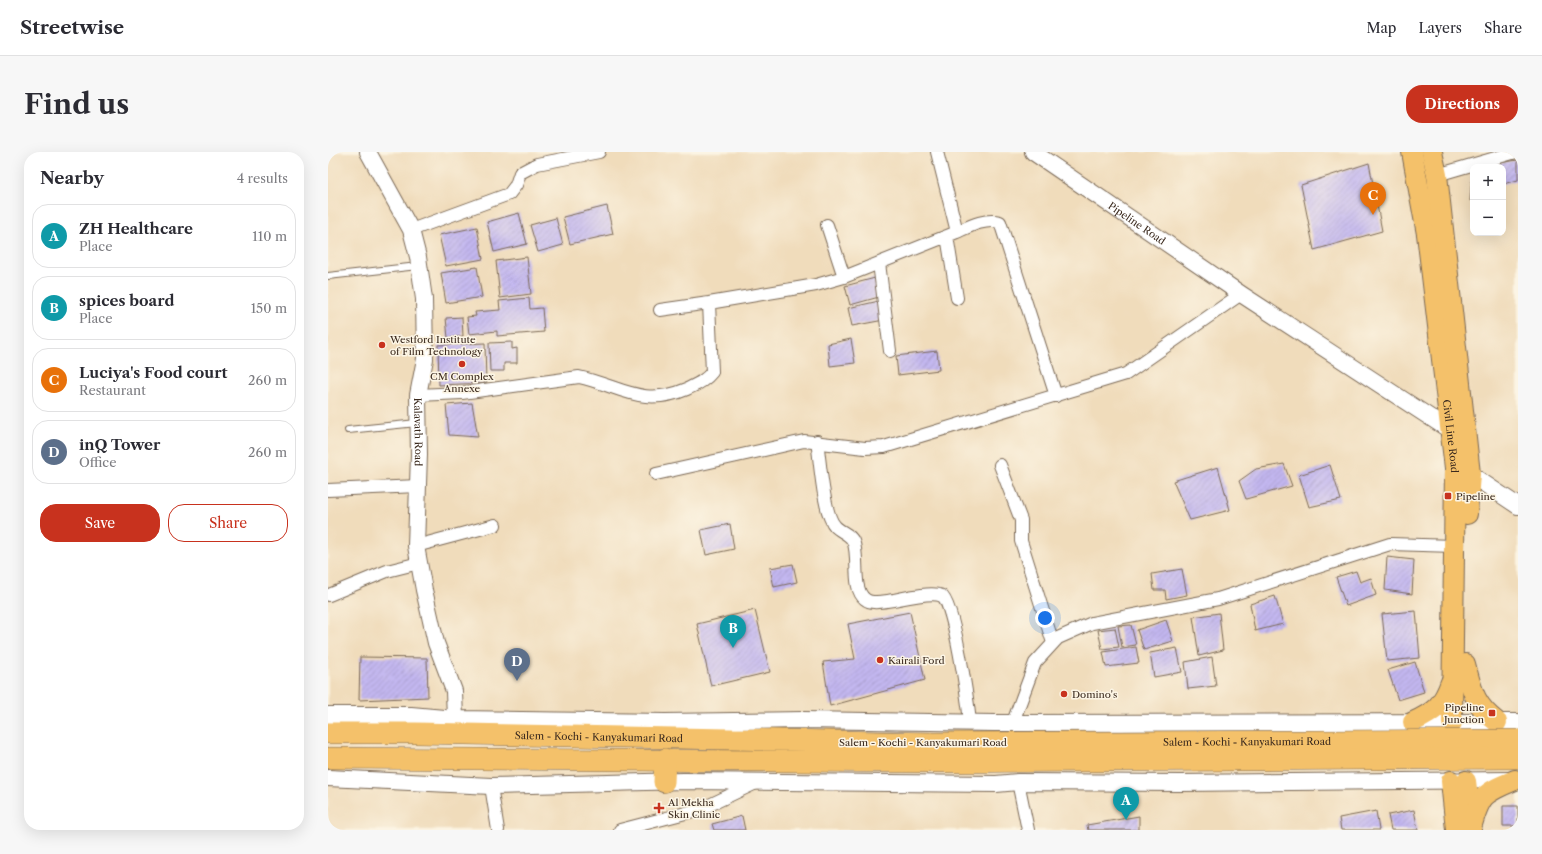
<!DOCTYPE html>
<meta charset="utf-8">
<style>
:root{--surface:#fff;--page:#f7f7f7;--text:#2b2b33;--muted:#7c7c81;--line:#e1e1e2;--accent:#c8321e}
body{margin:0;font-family:"Libre Caslon Text",serif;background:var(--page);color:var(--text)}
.controls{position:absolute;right:12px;top:12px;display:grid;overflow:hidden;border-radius:8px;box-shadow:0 4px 16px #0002}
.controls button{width:36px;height:36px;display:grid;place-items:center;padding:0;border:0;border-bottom:1px solid var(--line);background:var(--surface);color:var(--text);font:20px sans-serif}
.you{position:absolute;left:717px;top:466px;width:14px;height:14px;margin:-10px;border:3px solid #fff;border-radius:50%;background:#1a73e8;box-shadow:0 0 0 6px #1a73e833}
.badge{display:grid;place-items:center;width:26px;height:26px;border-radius:50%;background:var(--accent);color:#fff;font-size:13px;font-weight:700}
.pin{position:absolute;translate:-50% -33px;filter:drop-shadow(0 1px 2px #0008)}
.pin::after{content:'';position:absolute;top:21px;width:14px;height:12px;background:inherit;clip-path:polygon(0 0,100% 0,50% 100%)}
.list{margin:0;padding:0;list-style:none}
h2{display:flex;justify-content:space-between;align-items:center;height:52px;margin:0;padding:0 16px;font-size:17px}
h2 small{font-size:13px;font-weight:400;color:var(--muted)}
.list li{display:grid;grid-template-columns:26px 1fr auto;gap:12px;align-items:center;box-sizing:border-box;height:64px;margin:0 8px 8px;padding:0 8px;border:1px solid var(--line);border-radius:16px}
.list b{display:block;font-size:15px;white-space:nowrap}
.list p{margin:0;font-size:13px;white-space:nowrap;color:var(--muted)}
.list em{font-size:13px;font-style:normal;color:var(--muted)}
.actions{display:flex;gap:8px;padding:12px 16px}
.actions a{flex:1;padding:9px 0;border:1px solid var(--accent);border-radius:16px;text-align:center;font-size:14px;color:var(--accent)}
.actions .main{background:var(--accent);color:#fff}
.map{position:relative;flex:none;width:1190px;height:678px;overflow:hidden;border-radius:16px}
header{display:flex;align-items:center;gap:24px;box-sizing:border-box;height:56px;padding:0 20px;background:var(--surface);border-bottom:1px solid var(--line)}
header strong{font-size:19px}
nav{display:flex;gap:22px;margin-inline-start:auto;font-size:14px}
.intro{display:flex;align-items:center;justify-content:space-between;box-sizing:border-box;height:96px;padding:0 24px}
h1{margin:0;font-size:28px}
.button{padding:10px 18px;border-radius:16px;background:var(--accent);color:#fff;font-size:14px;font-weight:700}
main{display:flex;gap:24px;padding:0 24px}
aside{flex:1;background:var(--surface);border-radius:16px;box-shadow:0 4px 16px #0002}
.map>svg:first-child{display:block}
.building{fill:url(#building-hatch)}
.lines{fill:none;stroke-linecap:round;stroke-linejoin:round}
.service-casing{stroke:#7a6855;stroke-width:8}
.minor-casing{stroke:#7a6855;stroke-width:14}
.tertiary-casing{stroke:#7a6855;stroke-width:18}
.primary-casing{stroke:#7a6855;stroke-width:22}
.trunk-casing{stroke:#7a6855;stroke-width:22}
.service{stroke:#fff;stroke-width:6}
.minor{stroke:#fff;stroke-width:12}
.tertiary{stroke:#fff;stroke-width:16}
.primary{stroke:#f4c16a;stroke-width:20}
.trunk{stroke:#f4c16a;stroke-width:21}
.trunk-bridge-casing{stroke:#7a6855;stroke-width:22;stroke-linecap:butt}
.trunk-bridge{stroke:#f4c16a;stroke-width:21}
.poi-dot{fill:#c8321e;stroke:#fcf5e5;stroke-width:1.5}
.labels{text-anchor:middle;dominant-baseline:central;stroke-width:3;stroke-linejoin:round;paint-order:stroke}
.street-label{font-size:10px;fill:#3b2a1e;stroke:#fcf5e5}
.poi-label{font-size:10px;fill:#3b2a1e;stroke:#fcf5e5;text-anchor:start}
</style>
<header>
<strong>Streetwise</strong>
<nav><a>Map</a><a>Layers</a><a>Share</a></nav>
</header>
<div class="intro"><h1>Find us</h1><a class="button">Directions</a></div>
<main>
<aside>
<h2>Nearby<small>4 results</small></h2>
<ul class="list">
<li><span class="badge" style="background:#0f9aa8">A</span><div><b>ZH Healthcare</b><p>Place</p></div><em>110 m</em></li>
<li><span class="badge" style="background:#0f9aa8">B</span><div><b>spices board</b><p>Place</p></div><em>150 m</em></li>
<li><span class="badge" style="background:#e8710a">C</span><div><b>Luciya's Food court</b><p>Restaurant</p></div><em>260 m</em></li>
<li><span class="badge" style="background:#5c6f8a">D</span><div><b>inQ Tower</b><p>Office</p></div><em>260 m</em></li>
</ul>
<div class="actions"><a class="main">Save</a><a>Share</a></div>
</aside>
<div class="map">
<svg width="1190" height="678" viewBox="0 0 1190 678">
<defs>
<pattern id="building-hatch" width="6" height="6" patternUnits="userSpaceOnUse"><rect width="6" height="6" fill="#c3b7f0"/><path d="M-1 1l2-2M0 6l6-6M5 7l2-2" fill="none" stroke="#a095c2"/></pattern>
</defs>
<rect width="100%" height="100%" fill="#fcf5e5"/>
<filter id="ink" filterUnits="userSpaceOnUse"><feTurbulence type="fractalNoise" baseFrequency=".025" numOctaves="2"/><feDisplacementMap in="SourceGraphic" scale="8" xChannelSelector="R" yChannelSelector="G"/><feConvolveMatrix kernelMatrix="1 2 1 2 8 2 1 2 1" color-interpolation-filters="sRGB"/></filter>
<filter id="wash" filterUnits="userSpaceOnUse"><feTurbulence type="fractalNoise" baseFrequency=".012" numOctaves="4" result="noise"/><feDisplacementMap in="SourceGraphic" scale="16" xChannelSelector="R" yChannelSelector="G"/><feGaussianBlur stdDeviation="0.9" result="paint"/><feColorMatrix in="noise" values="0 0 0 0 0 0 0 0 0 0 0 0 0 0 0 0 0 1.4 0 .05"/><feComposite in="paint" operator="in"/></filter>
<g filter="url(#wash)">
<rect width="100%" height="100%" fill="#f0dcbb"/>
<g id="blocks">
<!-- building -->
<path class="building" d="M 1190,8 L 1190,28 L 1175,32 L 1175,15 L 1156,15 L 1170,11 Z
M 1041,11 L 1054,79 L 986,98 L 973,33 Z
M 1144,20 L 1145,47 L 1142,49 Z
M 279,54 L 285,82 L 242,92 L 235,65 Z
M 191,61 L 199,92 L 166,100 L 159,70 Z
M 228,66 L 235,93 L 210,100 L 202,73 Z
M 149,75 L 155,107 L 118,114 L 111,83 Z
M 199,105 L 203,142 L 172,146 L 168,109 Z
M 149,115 L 154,145 L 118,151 L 113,121 Z
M 547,126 L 551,145 L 522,153 L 517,134 Z
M 201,146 L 202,157 L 214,156 L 216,180 L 169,184 L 169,179 L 141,182 L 139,165 L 148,164 L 147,160 L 172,158 L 171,149 Z
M 551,149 L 556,168 L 524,174 L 520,156 Z
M 134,165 L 135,184 L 120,186 L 118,166 Z
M 523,187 L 527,211 L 502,214 L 500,192 Z
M 184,190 L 184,197 L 189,196 L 189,211 L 176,211 L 176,219 L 162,219 L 161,191 Z
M 157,191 L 158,231 L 111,233 L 110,193 Z
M 609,199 L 611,218 L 570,223 L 568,204 Z
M 144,251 L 150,285 L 121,283 L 118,253 Z
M 956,312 L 964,334 L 918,347 L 911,329 L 928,317 Z
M 1002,313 L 1013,348 L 981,355 L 971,323 Z
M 890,315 L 902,358 L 862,368 L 845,329 Z
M 402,372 L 406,397 L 378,403 L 373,378 Z
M 1059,405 L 1086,408 L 1084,442 L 1057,438 Z
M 465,412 L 469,430 L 446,435 L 442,416 Z
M 854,417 L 859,443 L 838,447 L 837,438 L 826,438 L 824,422 Z
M 1028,419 L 1032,430 L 1043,426 L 1048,443 L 1018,454 L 1008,425 Z
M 947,444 L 955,472 L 927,479 L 922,452 Z
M 427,458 L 442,520 L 383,534 L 369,472 Z
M 1088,459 L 1092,506 L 1059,509 L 1054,462 Z
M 582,460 L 597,528 L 502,554 L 495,510 L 527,507 L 520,472 Z
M 891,461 L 895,498 L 871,504 L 865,465 Z
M 838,468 L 845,489 L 816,498 L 809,478 Z
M 803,473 L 808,493 L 794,495 L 790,474 Z
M 787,476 L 791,495 L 774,497 L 770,478 Z
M 808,495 L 811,511 L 778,515 L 775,500 Z
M 849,496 L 854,520 L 826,525 L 822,501 Z
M 32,505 L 99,506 L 100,545 L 31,548 Z
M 884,505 L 888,534 L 860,537 L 857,510 Z
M 1087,510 L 1096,540 L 1070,548 L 1060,518 Z
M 1175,654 L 1190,654 L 1190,674 L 1175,674 Z
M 1086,658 L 1090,678 L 1063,678 L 1060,663 Z
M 1048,659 L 1051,678 L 1013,678 L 1011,666 Z
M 414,664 L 417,678 L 386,678 L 384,672 Z
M 811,664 L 811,678 L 760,678 L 759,673 Z"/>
</g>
</g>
<g filter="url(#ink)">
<use href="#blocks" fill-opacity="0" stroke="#7a6855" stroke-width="1"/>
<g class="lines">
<!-- service casing -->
<g class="service-casing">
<path id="service" d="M 0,124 L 90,114
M 20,278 L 89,271"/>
</g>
<!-- minor casing -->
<g class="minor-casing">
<path id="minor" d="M 1109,23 L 1188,0
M 499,73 L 516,125
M 83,78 L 181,42 L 188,33 L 192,21 L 209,12 L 271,0
M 629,80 C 642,74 657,66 672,70 L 728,244
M 619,84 L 629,146
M 551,111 L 562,199
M 332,158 L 381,151
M 90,243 L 134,241 L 251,225 C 292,234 314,256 359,237 C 369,232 377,229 384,220 L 381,151 L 488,133 L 516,125 L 629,80 L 609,0
M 489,289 C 492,307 495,362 507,374 C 512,380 521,381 525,389 C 532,404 523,436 537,447 C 544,453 557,449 566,448 C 576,446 605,439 614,444 C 626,451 640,551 642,570
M 672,313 L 693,368 L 693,389 L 725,491
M 328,322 L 476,289 L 537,296 L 556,295 L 798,222 L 913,142
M 0,338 L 90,334
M 88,394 L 167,373
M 1,443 L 59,419 L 91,411
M 685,570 L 707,511 L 730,486 L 764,471 L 890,447 L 1062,392 L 1126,394
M 690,630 L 700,678
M 163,634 L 170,678
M 292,678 L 373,657 L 430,630"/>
</g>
<!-- tertiary casing -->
<g class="tertiary-casing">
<g id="tertiary">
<path id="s1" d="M 40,0 L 83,78 L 90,105 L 96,147 L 97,207 L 90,243 L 91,302 L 88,394 L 96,438 L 108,491 L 126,539 L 127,567"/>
<path id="s2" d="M 705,0 L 913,142 L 1123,279"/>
<path d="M 1142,322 L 1190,354"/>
<path d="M 0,563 L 83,563 L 127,567 L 337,570 L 475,568 L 666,571 L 1190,570"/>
<path d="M 0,626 L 163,634 L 356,629 L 668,632 L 690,630 L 852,631 L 1184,628"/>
</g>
</g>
<!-- primary casing -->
<g class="primary-casing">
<g id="primary">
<path id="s3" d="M 1084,0 L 1099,82 L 1127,316 L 1124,571"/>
<path d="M 1104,0 L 1109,23 L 1142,322 L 1139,362"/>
<path d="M 1137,512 C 1144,538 1146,553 1169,570"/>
<path d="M 1085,570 C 1107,560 1115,553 1123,530"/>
<path d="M 1123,629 L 1128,678"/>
<path d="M 1138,629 L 1143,671"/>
<path d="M 1143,676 C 1152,643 1155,641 1187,628"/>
</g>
</g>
<!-- trunk casing -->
<g class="trunk-casing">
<g id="trunk">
<path id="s4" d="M 0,581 L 88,581 L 604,591"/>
<path d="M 0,606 L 603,610"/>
<path d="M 336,630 L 337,607"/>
</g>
</g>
<!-- service -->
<use href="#service" class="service"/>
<!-- minor -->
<use href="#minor" class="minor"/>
<!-- tertiary -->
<use href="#tertiary" class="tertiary"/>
<!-- primary -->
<use href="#primary" class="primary"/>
<!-- trunk -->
<use href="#trunk" class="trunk"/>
<!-- trunk-bridge casing -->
<g class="trunk-bridge-casing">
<g id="trunk-bridge">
<path id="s5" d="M 604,591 L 1190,588"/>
<path d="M 603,610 L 1190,606"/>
</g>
</g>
<!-- trunk-bridge -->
<use href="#trunk-bridge" class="trunk-bridge"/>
</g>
</g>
<!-- markers -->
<g class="poi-dot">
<circle cx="54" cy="193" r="4"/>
<circle cx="134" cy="212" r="4"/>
<rect x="1116" y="340" width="8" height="8" rx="2"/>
<circle cx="552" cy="508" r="4"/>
<circle cx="736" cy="542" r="4"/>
<rect x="1160" y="557" width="8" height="8" rx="2"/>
<path d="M329 650h4v4h4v4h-4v4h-4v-4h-4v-4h4z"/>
</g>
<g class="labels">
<!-- street labels -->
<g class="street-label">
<text stroke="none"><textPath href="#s2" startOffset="126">Pipeline Road</textPath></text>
<text stroke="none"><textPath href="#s1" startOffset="293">Kalavath Road</textPath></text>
<text stroke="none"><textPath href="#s3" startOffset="287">Civil Line Road</textPath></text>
<text stroke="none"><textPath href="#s4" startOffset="271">Salem - Kochi - Kanyakumari Road</textPath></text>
<text stroke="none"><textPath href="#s5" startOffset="315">Salem - Kochi - Kanyakumari Road</textPath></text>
<text x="595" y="590">Salem - Kochi - Kanyakumari Road</text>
</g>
<!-- poi labels -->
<g class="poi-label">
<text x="62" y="187">Westford Institute<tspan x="62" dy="12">of Film Technology</tspan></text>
<text x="134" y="224" text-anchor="middle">CM Complex<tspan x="134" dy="12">Annexe</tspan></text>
<text x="1128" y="344">Pipeline</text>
<text x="560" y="508">Kairali Ford</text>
<text x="744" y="542">Domino's</text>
<text x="1156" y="555" text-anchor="end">Pipeline<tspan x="1156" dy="12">Junction</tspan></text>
<text x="340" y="650">Al Mekha<tspan x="340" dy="12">Skin Clinic</tspan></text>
</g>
</g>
</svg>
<div class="controls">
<button>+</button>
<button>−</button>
</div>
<div class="you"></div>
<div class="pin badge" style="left:798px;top:668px;background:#0f9aa8">A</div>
<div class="pin badge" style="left:405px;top:496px;background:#0f9aa8">B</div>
<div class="pin badge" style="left:1045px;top:63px;background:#e8710a">C</div>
<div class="pin badge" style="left:189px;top:529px;background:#5c6f8a">D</div>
</div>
</main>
